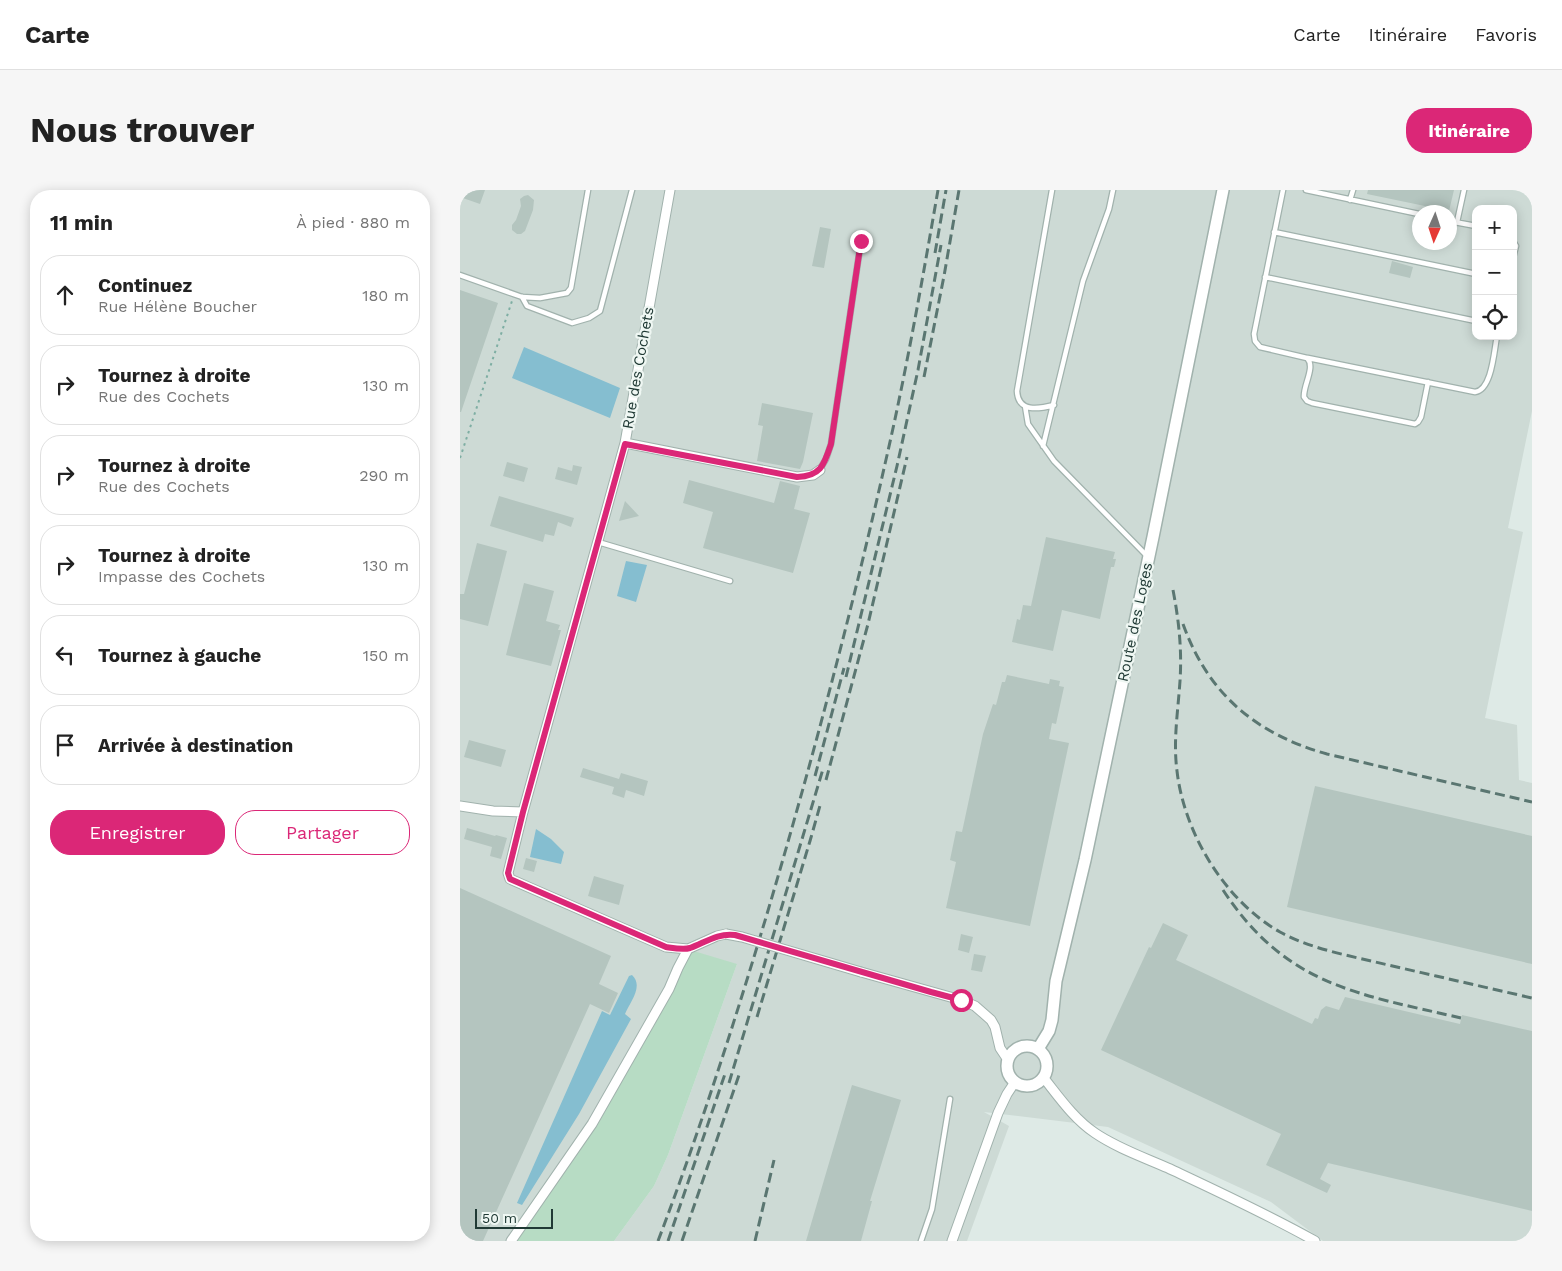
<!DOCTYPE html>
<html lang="fr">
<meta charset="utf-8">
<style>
:root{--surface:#fff;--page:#f6f6f6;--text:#222;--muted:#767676;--line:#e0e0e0;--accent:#db2777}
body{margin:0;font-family:"Work Sans",sans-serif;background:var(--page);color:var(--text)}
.controls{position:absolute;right:15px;top:15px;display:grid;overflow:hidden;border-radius:10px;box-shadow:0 2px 12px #0003}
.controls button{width:45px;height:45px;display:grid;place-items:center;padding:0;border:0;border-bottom:1px solid var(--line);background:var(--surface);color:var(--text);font:25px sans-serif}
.compass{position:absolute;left:952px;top:15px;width:45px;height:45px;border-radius:50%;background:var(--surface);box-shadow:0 2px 12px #0003;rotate:183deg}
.scale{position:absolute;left:15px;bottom:12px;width:78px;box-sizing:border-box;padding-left:5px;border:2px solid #203a35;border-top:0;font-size:14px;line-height:18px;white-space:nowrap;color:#203a35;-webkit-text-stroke:4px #eff7f3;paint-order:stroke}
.stop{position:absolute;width:15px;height:15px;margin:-11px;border:4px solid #db2777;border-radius:50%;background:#fff}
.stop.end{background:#db2777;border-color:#fff;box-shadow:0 1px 5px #0008}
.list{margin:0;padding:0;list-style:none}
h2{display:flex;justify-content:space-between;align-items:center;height:65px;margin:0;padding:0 20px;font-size:21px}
h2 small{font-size:16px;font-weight:400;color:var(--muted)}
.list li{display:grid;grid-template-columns:32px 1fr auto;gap:15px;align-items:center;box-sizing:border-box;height:80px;margin:0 10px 10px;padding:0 10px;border:1px solid var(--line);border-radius:20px}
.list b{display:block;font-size:19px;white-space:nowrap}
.list p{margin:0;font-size:16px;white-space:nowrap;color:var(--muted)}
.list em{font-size:16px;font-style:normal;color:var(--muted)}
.actions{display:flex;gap:10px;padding:15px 20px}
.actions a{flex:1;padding:11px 0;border:1px solid var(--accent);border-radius:20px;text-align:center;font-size:18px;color:var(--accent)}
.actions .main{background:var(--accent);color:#fff}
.icon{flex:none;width:28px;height:28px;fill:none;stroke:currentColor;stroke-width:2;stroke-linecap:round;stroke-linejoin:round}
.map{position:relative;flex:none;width:1072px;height:1051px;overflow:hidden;border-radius:20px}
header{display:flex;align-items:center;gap:30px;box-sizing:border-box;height:70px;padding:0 25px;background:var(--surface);border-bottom:1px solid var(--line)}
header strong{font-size:24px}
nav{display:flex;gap:28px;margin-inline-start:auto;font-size:18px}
.intro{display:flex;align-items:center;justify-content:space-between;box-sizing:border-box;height:120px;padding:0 30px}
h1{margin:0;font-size:35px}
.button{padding:12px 22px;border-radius:20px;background:var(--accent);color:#fff;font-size:18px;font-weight:700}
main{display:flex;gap:30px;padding:0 30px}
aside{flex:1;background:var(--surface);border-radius:20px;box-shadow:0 2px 12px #0003}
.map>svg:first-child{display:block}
.built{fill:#cddad5;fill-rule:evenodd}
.green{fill:#b7dcc4}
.water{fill:#85bed0}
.building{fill:#b4c5bf}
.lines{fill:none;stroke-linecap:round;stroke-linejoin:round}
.service-casing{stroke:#a1b2ad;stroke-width:7}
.minor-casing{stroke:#a1b2ad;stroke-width:11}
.tertiary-casing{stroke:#a1b2ad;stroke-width:14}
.path{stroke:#7eaea3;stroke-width:2;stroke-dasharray:2.5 4;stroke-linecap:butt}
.service{stroke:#fff;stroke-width:4.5}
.minor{stroke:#fff;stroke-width:9}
.tertiary{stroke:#fff;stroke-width:11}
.rail{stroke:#5a7671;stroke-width:3;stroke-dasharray:10 5;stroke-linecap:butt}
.minor-bridge-casing{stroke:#a1b2ad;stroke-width:11;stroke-linecap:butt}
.minor-bridge{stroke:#fff;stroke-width:9}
.route{stroke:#db2777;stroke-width:6}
.labels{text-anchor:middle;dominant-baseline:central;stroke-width:4.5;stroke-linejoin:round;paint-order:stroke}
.street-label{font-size:15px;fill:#203a35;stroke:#eff7f3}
</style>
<header>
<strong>Carte</strong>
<nav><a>Carte</a><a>Itinéraire</a><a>Favoris</a></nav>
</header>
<div class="intro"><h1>Nous trouver</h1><a class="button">Itinéraire</a></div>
<main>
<aside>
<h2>11 min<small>À pied · 880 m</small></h2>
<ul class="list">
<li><svg class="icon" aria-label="ahead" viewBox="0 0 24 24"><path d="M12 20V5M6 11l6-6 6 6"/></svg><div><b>Continuez</b><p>Rue Hélène Boucher</p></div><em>180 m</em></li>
<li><svg class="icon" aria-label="right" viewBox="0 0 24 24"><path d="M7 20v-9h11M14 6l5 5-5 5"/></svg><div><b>Tournez à droite</b><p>Rue des Cochets</p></div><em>130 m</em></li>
<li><svg class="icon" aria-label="right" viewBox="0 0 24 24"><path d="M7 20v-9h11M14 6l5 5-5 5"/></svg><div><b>Tournez à droite</b><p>Rue des Cochets</p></div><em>290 m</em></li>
<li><svg class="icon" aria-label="right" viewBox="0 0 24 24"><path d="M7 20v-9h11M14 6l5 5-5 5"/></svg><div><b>Tournez à droite</b><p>Impasse des Cochets</p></div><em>130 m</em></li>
<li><svg class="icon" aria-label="left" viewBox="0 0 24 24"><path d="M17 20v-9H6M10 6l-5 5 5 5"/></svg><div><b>Tournez à gauche</b></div><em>150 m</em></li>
<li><svg class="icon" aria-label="arrive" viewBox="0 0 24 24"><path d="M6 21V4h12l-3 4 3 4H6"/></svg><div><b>Arrivée à destination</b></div></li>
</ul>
<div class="actions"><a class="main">Enregistrer</a><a>Partager</a></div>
</aside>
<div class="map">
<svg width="1072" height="1051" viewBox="0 0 1072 1051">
<rect width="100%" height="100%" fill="#deeae6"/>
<!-- built -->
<path class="built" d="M 0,0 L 1072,0 L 1072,221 L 1048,338 L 1063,342 L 1025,528 L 1057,535 L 1059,590 L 1072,593 L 1072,1051 L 863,1051 L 811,1012 L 648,937 L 524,922 L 549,936 L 507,1051 L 154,1051 L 194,996 L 208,965 L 277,774 L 167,873 L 50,1051 L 0,1051 ZM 1016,19 L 1053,19 L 1053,146 L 1016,146 ZM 959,22 L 989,22 L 989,52 L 959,52 Z"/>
<!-- green -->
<path class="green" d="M 227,759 L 277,774 L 208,965 L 194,996 L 154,1051 L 50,1051 L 132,933 Z"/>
<!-- water -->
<path class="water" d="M 64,157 L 160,198 L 150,228 L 52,188 Z
M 166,371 L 187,375 L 176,412 L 157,406 Z
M 76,639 L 91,649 L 104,662 L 101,674 L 70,667 Z
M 172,785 C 184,796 170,812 165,824 L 171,829 L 119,924 L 62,1015 L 57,1013 L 142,821 L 150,825 L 169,786 Z"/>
<!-- building -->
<path class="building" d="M 0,0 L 25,0 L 20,14 L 0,7 Z
M 908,0 L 994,0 L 989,21 L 907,4 Z
M 68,5 L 74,10 L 73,20 L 65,41 L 61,44 L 57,44 L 52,40 L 52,35 L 56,30 L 61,16 L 60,9 L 64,6 Z
M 360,37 L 371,39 L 364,78 L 352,76 Z
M 932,71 L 953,77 L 950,88 L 929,83 Z
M 0,100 L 38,113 L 1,222 L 0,222 Z
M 302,213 L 353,223 L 343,272 L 340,279 L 297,271 L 303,236 L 298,235 Z
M 47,272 L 68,278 L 64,292 L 43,286 Z
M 113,275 L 122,277 L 117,295 L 95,289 L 98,277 L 112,281 Z
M 229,290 L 314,313 L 320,291 L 340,296 L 334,319 L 350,323 L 333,383 L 243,358 L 253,322 L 223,313 Z
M 39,306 L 114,328 L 111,337 L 98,332 L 94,346 L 85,344 L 83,352 L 30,336 Z
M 165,311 L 179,326 L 159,331 Z
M 586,347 L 655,362 L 653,369 L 656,369 L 654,377 L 651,377 L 640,429 L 602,420 L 593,461 L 552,452 L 557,429 L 560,430 L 563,415 L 571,416 Z
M 17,353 L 47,361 L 28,436 L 0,429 L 0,404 L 4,404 Z
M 64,393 L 94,401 L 86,431 L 100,435 L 98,440 L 101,440 L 91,476 L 46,465 Z
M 547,485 L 589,494 L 590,489 L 600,491 L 599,496 L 604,497 L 596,534 L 592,533 L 589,549 L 609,553 L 570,736 L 486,718 L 496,672 L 490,670 L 496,641 L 502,642 L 523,544 L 533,514 L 536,515 L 542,492 L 545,492 Z
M 9,550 L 46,560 L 41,577 L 4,567 Z
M 123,578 L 159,589 L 161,583 L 188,591 L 184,606 L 166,600 L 164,608 L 152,604 L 154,597 L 120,587 Z
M 855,596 L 1072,646 L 1072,774 L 827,717 Z
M 7,638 L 35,646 L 36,645 L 47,648 L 41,669 L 30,666 L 32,657 L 4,649 Z
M 66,668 L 77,671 L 74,682 L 63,679 Z
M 134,686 L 164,695 L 159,715 L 128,706 Z
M 0,698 L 151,766 L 139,794 L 158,803 L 149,823 L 130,814 L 23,1051 L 0,1051 Z
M 703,733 L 728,745 L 716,770 L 852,834 L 855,828 L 858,829 L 861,820 L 866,816 L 879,820 L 885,807 L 1000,834 L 1002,825 L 1072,841 L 1072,1021 L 868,973 L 860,989 L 871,995 L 867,1003 L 806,975 L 821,944 L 641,860 L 689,757 L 691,758 Z
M 501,744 L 513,747 L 509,763 L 498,760 Z
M 514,764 L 526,766 L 522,782 L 511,780 Z
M 392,895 L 441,910 L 410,1011 L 412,1011 L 401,1051 L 346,1051 Z"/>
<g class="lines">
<!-- service casing -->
<g class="service-casing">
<path id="service" d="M 592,0 L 557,201 C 558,223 579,219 594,215
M 823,0 L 794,144 L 795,151 L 800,157 L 847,168 C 856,177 843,195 844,207 L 847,211 L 852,213 L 955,234 L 958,232 L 961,227 L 968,192
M 846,0 L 959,24
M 890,10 L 893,0
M 989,31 L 1016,36
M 997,32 L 1004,0
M 814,42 L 1016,84
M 1053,51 L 1056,56 L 1053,68
M 0,85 L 62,107 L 80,108 L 107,103 L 111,98 L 128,0
M 805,87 L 1016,131
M 62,107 L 67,116 L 112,133 L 129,128 L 140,121 L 172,0
M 848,168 L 1015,202 C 1032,200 1034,161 1037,146
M 565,216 L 568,234 L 594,271 L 688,367
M 583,256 L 623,91 L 649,19 L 653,0
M 360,279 L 366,269 L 371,254 L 401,51
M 138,352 L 270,391
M 461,1051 L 472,1019 L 490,909"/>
</g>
<!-- minor casing -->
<g class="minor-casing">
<path id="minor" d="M 210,0 L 165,253 L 63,622 L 48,683 L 50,689 L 206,757 L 228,759 L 257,746 L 266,744
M 165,253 L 337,287 L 353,285 L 360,280
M 0,616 L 33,621 L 63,622
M 401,782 L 501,810 L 515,816 L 531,830 L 535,837 L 540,858 L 548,870
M 583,887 C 599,907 614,929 635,943 C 657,958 683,967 708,978 C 757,1001 807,1024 855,1051
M 51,1051 L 132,934 L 209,799 L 218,778 L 228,759
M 492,1051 L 538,923 L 547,904 L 555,892"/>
</g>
<!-- tertiary casing -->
<g class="tertiary-casing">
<path id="tertiary" d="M547 876a20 20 0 1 1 40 0a20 20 0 1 1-40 0Z
M 578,859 L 589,841 L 592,830 L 596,791 L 625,670 L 693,347 L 763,0"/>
</g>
<!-- path -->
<path class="path" d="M 0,268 L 52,111"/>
<!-- service -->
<use href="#service" class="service"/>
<!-- minor -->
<use href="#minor" class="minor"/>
<!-- tertiary -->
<use href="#tertiary" class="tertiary"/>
<!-- rail -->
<path class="rail" d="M 475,63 L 486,0
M 464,187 L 484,86 L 499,0
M 713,400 C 719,431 722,460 720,491 C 718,521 713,551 717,581 C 724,643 765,711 820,742 C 853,760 892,766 928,775 C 976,786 1024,797 1072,808
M 723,434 C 748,504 796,544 867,564 L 1072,612
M 386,487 L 437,276 L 458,180 L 481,55
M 355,586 L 384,478
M 366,590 L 408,434 L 447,267
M 763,700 C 826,796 898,804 1001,828
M 297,827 L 350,651 L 361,612
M 269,893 L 363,579
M 198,1051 C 239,943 274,834 307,724 C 351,575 391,425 425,274 C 446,183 462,92 478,0
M 208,1051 L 266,881
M 222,1051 L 279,885
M 295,1051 L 314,970"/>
<!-- minor-bridge casing -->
<g class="minor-bridge-casing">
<path id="minor-bridge" d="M 266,744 L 282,747 L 401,782"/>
</g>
<!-- minor-bridge -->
<use href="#minor-bridge" class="minor-bridge"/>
</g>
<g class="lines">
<!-- route -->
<path class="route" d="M 401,51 L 371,254 C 364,275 361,286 337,287 L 165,254 L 63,622 L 48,683 L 50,689 L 206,757 C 213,758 223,760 230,758 C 246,752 257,743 275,745 L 471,802 L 501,810"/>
</g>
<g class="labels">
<!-- street labels -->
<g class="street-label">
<text transform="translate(178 178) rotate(-80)">Rue des Cochets</text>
<text transform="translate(675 432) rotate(-78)">Route des Loges</text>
</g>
</g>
</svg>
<div class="controls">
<button>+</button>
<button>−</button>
<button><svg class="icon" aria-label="locate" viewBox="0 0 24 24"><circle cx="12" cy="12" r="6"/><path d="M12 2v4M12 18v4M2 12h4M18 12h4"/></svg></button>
</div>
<svg class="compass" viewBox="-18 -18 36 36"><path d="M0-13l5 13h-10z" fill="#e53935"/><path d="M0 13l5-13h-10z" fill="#767676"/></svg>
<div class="scale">50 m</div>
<div class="stop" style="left:501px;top:810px"></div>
<div class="stop end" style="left:401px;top:51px"></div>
</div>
</main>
